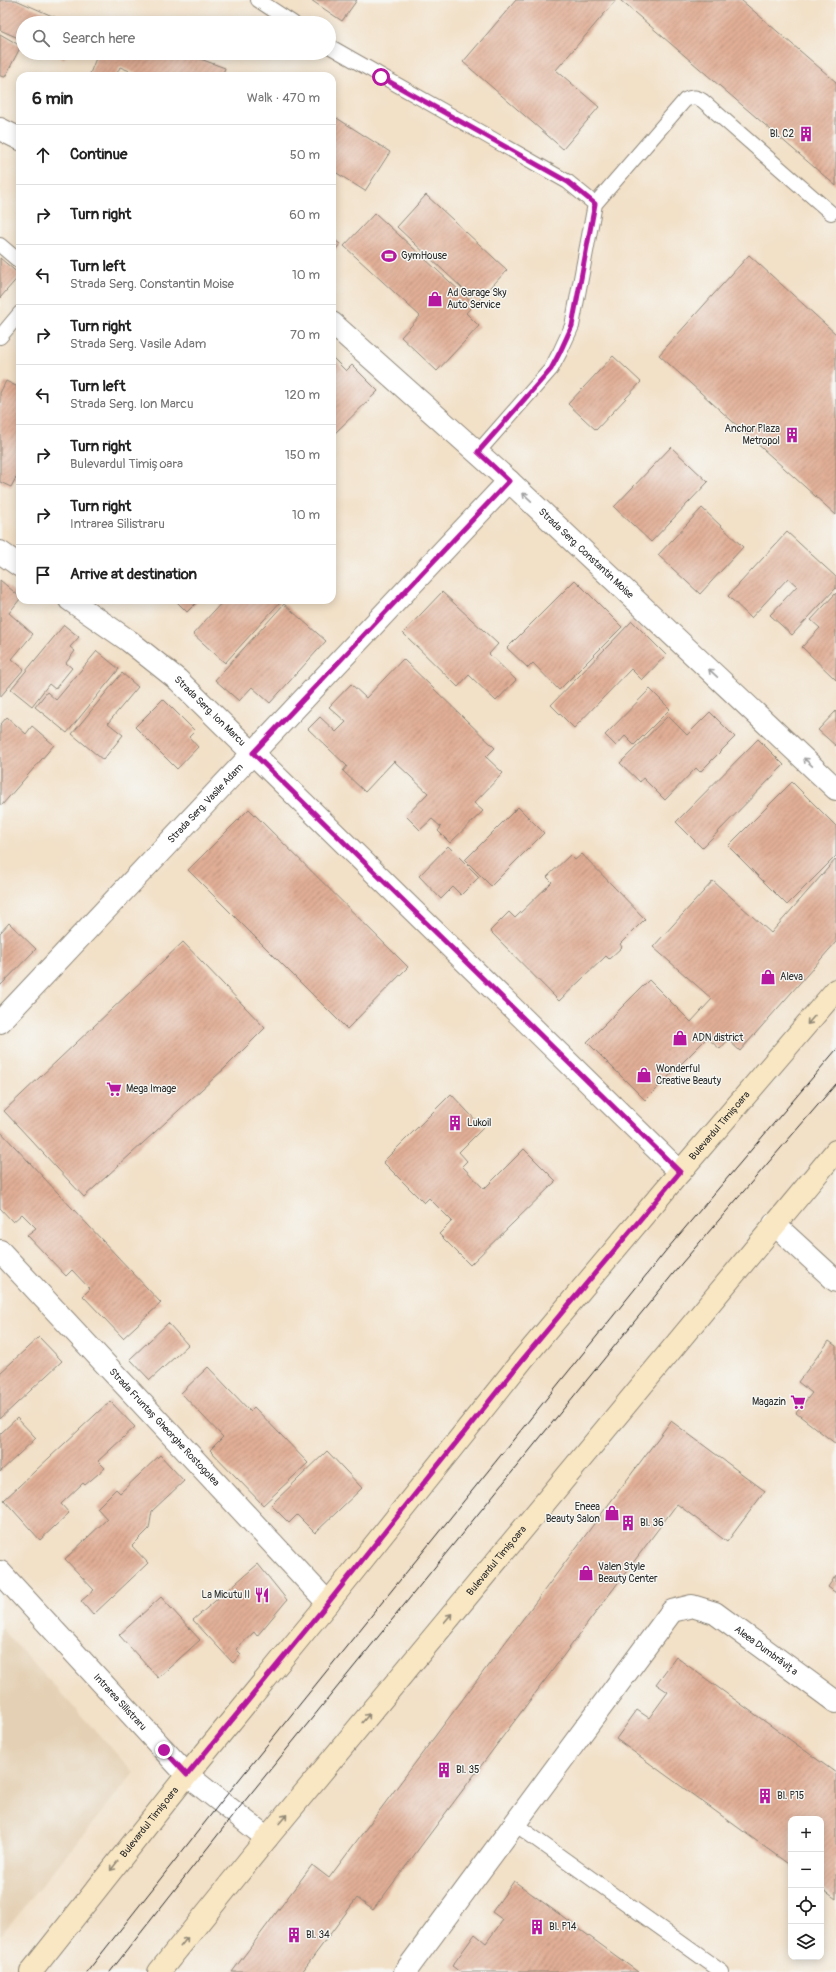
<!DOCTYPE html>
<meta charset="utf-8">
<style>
:root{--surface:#fff;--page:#f6f6f6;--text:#222;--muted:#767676;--line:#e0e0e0}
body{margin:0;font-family:Pangolin,sans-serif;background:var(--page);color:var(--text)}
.controls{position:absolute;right:12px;bottom:12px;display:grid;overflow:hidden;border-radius:8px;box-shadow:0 2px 10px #0003}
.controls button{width:36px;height:36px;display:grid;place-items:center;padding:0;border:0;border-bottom:1px solid var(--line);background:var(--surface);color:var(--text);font:20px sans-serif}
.stop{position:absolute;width:12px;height:12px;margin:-9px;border:3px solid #b5179e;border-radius:50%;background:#fff}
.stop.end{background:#b5179e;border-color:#fff;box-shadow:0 1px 4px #0008}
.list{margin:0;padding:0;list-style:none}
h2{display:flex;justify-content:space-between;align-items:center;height:52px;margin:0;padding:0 16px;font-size:17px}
h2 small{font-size:13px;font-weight:400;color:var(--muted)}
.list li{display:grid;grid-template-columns:26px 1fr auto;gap:12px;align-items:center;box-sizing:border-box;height:60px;padding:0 16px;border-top:1px solid var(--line)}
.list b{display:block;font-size:15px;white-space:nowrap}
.list p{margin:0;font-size:13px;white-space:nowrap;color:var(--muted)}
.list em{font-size:13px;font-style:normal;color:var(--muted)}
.icon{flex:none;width:22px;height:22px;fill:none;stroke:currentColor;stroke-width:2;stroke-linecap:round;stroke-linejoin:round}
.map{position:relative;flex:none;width:836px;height:1972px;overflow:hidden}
.search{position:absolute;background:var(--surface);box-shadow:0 2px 10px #0003;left:16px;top:16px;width:320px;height:44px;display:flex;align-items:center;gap:10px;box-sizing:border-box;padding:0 14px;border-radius:22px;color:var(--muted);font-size:15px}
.panel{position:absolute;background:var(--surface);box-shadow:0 2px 10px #0003;left:16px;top:72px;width:320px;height:532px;border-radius:12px}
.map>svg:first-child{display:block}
.built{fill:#e4d0b4}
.building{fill:url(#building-hatch)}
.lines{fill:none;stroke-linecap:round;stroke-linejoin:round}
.lane-casing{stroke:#8e8679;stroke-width:16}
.street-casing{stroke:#8e8679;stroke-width:24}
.secondary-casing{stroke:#8e8679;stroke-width:24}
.lane{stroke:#fff;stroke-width:14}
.street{stroke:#fff;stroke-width:22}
.secondary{stroke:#f9e7c3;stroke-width:22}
.tram{stroke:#2b2b2b;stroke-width:1}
.oneway{stroke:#a0a0a0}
.oneway2{stroke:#928977}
.route{stroke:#b5179e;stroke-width:5}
.labels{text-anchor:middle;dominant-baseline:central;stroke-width:3;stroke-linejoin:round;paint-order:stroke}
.poi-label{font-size:10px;fill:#2b2b2b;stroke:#f6f6f2;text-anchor:start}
.street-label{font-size:10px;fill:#2b2b2b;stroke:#f6f6f2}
</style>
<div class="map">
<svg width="836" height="1972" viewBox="0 0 836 1972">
<defs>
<pattern id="building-hatch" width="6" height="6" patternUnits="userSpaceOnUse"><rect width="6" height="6" fill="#e1ae95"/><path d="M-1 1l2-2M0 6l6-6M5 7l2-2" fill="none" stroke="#b78e7a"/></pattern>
</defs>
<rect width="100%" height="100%" fill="#f6f6f2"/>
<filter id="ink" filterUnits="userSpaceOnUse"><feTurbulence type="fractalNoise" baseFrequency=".025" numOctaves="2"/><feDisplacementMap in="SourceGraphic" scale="8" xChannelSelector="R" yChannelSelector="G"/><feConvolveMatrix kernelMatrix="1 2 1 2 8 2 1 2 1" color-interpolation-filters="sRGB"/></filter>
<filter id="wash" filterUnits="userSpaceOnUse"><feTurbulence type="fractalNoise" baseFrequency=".012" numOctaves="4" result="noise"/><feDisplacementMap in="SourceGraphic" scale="16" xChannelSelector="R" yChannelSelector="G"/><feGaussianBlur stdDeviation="0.9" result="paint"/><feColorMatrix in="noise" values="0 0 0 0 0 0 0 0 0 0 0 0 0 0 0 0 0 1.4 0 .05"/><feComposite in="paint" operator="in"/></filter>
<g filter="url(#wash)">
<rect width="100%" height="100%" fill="#f2e0c7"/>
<!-- built -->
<path class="built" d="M 0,1627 L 134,1773 L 0,1936 Z"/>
<g id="blocks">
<!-- building -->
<path class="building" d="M 0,0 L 16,0 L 68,23 L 23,23 L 23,40 L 0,30 Z
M 311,0 L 357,0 L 342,21 Z
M 516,0 L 616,0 L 556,70 L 599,107 L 563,149 L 463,62 Z
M 620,0 L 741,0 L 836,82 L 836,186 Z
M 0,34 L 21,46 L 5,77 L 0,76 Z
M 51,53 L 66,53 L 64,59 Z
M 98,53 L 184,53 L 225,68 L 222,76 L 142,76 L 120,67 L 116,76 L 89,76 Z
M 332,115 L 390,152 L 365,191 L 332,170 Z
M 426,195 L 507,270 L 477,302 L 397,227 Z
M 375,213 L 474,304 L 466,313 L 479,326 L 437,371 L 401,337 L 420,316 L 344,246 Z
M 332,238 L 340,244 L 332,254 Z
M 749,255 L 836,334 L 836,515 L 659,355 Z
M 0,258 L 20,275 L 0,298 Z
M 613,356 L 641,382 L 596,430 L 568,404 Z
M 332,357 L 346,371 L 352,365 L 378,391 L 332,436 Z
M 6,381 L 20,388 L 20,470 L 11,487 L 0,482 L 0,393 Z
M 671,447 L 708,482 L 651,542 L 614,507 Z
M 702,508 L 743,547 L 700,594 L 658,555 Z
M 787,532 L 836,577 L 836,588 L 792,635 L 770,615 L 797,586 L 788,578 L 751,618 L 728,596 Z
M 0,580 L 20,597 L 20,599 L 9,613 L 33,634 L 12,659 L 24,669 L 0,697 Z
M 575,580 L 622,627 L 559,690 L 533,663 L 528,668 L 507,648 Z
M 442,592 L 498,644 L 489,654 L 516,680 L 496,701 L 469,675 L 458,687 L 403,633 Z
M 836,593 L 836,680 L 802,647 L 820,628 L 811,620 Z
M 175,600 L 199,600 L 187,612 Z
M 224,600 L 282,600 L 225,663 L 193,634 Z
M 284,604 L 326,641 L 270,703 L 252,687 L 239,701 L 215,680 Z
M 632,621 L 666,655 L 642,680 L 631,669 L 574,728 L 551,705 Z
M 64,625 L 79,637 L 70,647 L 75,651 L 66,663 L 72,668 L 55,689 L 49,684 L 32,706 L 11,689 Z
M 97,651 L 119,669 L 67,733 L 35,707 L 47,692 L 56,700 Z
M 403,659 L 495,748 L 486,757 L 503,773 L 474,803 L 483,811 L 450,843 L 438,831 L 441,827 L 432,819 L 420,830 L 406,816 L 428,793 L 394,761 L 365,792 L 343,771 L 347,766 L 308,729 L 320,717 L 336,732 L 346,722 L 329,707 L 351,684 L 366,698 Z
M 122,673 L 138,687 L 108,723 L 123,735 L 103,760 L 72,734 Z
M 650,689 L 670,709 L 634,745 L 625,736 L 616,746 L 605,735 Z
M 163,699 L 195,731 L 189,737 L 198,747 L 177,769 L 135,727 Z
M 836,711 L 836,746 L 818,730 Z
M 710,712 L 735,737 L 700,772 L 696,768 L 665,800 L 643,778 L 640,782 L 620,763 L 668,716 L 687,735 Z
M 7,717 L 26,734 L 32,726 L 54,745 L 2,805 L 0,804 L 0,725 Z
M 758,739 L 784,765 L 702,848 L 676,822 Z
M 792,782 L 836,826 L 836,856 L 787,905 L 728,846 Z
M 518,807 L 544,833 L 491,886 L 465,860 Z
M 249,809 L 408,967 L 347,1029 L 188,870 Z
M 448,846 L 479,877 L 461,895 L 453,887 L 441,899 L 419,876 Z
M 582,854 L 645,919 L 620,944 L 622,947 L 609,959 L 606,956 L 559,1001 L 490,931 L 509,912 L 515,918 L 552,882 L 547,877 L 570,855 L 575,860 Z
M 836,859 L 836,942 L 740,1051 L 728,1040 L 720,1049 L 707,1038 L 645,1100 L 587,1042 L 649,980 L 691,1022 L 712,999 L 653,947 L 713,881 L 771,933 Z
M 9,923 L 36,949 L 0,986 L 0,933 Z
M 183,942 L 265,1028 L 225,1068 L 84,1197 L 4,1111 Z
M 451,1094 L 483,1128 L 459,1152 L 467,1161 L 462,1166 L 484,1189 L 524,1149 L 556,1181 L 470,1265 L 439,1234 L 452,1221 L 429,1198 L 424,1203 L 383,1162 Z
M 0,1131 L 161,1303 L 123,1338 L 83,1296 L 90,1289 L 72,1270 L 66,1276 L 27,1235 L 36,1228 L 22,1214 L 13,1222 L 0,1208 Z
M 168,1323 L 188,1345 L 150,1380 L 130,1359 Z
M 39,1337 L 62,1361 L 0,1419 L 0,1373 Z
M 829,1341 L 836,1346 L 836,1444 L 796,1413 L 812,1393 L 798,1382 Z
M 208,1367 L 250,1411 L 254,1407 L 308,1463 L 263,1505 L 210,1450 L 223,1437 L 181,1393 Z
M 110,1401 L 135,1427 L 98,1461 L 105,1468 L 85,1485 L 83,1483 L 61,1504 L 69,1513 L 40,1540 L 4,1500 Z
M 17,1418 L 36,1438 L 0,1472 L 0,1434 Z
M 671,1421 L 765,1491 L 727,1542 L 677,1504 L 373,1910 L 357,1898 L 302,1972 L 232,1972 L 312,1865 L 329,1878 Z
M 327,1451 L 362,1488 L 315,1533 L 297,1515 L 289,1523 L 271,1505 Z
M 160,1455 L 184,1481 L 152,1511 L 149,1529 L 132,1546 L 148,1563 L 93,1615 L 81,1601 L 94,1590 L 65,1559 L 107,1519 L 97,1508 L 116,1489 L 120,1493 Z
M 258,1564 L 287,1600 L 257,1636 L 254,1632 L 236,1649 L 241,1654 L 233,1663 L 193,1620 Z
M 836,1575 L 836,1593 L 828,1587 Z
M 161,1597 L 200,1640 L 158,1678 L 119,1635 Z
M 676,1657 L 836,1773 L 836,1899 L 821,1888 L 821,1819 L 791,1819 L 791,1866 L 616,1739 L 637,1710 L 649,1718 L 668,1692 L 656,1684 Z
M 514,1881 L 638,1972 L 460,1972 L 452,1966 L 475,1934 L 486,1943 L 503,1920 L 492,1912 Z"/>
</g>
</g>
<g filter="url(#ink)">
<use href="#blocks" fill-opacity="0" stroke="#8e8679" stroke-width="1"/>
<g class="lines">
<!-- lane casing -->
<g class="lane-casing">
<path id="lane" d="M 258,0 L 293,23
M 329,46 L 568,182 L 595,204
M 0,245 L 20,262
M 0,337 L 20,313
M 478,452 L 551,369 L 560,352 L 572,326 L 595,204 L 685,100 C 693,96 697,97 703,101 L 831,213
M 515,1824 L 722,1972"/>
</g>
<!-- street casing -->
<g class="street-casing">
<g id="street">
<path d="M 0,129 L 20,139"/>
<path id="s1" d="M 332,323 L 509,481 L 836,789"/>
<path d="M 0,552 L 20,566"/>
<path id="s2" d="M 70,600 L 129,641 L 178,680 L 680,1172"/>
<path id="s3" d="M 0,1022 L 509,481"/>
<path d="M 774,1224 L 836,1281"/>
<path id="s4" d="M 0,1251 L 328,1603"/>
<path id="s5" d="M 0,1572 L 187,1775 L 267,1838"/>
<path id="s6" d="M 405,1972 L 672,1611 L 692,1606 L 715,1613 L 836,1702"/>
</g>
</g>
<!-- secondary casing -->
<g class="secondary-casing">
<g id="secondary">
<path id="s7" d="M 31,1972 L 187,1775 L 328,1603 L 523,1359 L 680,1172 L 836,990"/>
<path id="s8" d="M 159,1972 L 267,1838 L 836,1151"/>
</g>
</g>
<!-- lane -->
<use href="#lane" class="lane"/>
<!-- street -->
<use href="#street" class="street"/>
<!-- secondary -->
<use href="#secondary" class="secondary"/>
<!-- tram -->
<path class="tram" d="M 87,1972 L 221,1802 L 668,1248 L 836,1050
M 110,1972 L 235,1813 L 682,1263 L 836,1084"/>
</g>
<!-- one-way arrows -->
<defs><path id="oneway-shaft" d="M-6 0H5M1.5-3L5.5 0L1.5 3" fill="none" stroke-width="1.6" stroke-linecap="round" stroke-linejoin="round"/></defs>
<g class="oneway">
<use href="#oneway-shaft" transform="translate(527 497) rotate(-137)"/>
<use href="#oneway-shaft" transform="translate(713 673) rotate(-137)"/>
<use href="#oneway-shaft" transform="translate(808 762) rotate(-137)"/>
</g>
<g class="oneway2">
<use href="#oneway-shaft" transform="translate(811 1020) rotate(131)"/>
<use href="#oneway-shaft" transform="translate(448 1618) rotate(-50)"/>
<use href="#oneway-shaft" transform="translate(366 1718) rotate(-50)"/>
<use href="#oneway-shaft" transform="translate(283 1819) rotate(-50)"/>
<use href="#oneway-shaft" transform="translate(114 1866) rotate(128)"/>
<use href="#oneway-shaft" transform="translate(184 1942) rotate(-51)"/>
</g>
</g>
<g class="lines" filter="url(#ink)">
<!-- route -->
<path class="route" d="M 164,1750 L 187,1775 L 328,1603 L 523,1359 L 680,1172 L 253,753 L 509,481 L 478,452 L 551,369 L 560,352 L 572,326 L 595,204 L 568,182 L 381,77"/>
</g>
<!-- icons -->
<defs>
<g id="building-bare" transform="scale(1.2)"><path d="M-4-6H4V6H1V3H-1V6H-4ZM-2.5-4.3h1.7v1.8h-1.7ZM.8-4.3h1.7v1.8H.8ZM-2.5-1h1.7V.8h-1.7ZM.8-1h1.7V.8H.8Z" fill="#b5179e" stroke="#f6f6f2" stroke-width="2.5" paint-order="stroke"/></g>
<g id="stadium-bare" transform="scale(1.2)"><path d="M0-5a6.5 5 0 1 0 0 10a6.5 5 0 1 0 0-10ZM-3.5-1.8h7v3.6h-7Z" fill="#b5179e" stroke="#f6f6f2" stroke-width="2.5" paint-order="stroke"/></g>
<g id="shop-bare" transform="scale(1.2)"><path d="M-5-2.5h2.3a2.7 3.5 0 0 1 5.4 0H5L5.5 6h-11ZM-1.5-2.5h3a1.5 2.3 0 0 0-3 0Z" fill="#b5179e" stroke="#f6f6f2" stroke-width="2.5" paint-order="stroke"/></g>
<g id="supermarket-bare" transform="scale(1.2)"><path d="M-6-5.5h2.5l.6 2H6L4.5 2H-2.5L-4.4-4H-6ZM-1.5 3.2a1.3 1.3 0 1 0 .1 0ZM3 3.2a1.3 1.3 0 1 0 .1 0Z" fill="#b5179e" stroke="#f6f6f2" stroke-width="2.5" paint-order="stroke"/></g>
<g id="restaurant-bare" transform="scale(1.2)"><path d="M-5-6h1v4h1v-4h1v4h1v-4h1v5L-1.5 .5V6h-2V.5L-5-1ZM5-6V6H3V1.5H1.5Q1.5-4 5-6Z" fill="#b5179e" stroke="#f6f6f2" stroke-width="2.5" paint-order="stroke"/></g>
</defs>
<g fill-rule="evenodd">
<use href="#building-bare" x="806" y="134"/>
<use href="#stadium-bare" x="389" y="256"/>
<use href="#shop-bare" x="435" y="299"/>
<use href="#building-bare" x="792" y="435"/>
<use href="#shop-bare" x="768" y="977"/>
<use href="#shop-bare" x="680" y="1038"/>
<use href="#shop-bare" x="644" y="1075"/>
<use href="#supermarket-bare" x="114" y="1089"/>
<use href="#building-bare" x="455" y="1123"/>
<use href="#supermarket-bare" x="798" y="1402"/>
<use href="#shop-bare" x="612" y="1513"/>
<use href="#building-bare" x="628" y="1523"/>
<use href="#shop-bare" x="586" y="1573"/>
<use href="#restaurant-bare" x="262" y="1595"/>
<use href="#building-bare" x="444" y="1770"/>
<use href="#building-bare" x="765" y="1796"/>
<use href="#building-bare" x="537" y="1927"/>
<use href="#building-bare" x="294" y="1935"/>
</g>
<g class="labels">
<!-- poi labels -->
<g class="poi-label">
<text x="794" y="134" text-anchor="end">Bl. C2</text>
<text x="401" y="256">GymHouse</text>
<text x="447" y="293">Ad Garage Sky<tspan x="447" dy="12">Auto Service</tspan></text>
<text x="780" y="429" text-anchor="end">Anchor Plaza<tspan x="780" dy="12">Metropol</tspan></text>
<text x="780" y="977">Aleva</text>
<text x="692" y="1038">ADN district</text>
<text x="656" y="1069">Wonderful<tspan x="656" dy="12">Creative Beauty</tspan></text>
<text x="126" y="1089">Mega Image</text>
<text x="467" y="1123">Lukoil</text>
<text x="786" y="1402" text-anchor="end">Magazin</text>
<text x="600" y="1507" text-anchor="end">Eneea<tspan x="600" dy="12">Beauty Salon</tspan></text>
<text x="640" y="1523">Bl. 36</text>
<text x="598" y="1567">Valen Style<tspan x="598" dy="12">Beauty Center</tspan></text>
<text x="250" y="1595" text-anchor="end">La Micutu II</text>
<text x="456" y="1770">Bl. 35</text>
<text x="777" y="1796">Bl. P15</text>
<text x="549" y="1927">Bl. P14</text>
<text x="306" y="1935">Bl. 34</text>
</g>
<!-- street labels -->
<g class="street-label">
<text stroke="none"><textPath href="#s1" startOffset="343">Strada Serg. Constantin Moise</textPath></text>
<text stroke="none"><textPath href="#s2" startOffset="179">Strada Serg. Ion Marcu</textPath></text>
<text stroke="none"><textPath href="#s3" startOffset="300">Strada Serg. Vasile Adam</textPath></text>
<text stroke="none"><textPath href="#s7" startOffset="1091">Bulevardul Timișoara</textPath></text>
<text stroke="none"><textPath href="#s4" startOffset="241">Strada Fruntaș Gheorghe Rostogolea</textPath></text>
<text stroke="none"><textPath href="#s8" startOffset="532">Bulevardul Timișoara</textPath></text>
<text stroke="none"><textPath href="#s6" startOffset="557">Aleea Dumbrăvița</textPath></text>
<text stroke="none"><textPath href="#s5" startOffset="177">Intrarea Silistraru</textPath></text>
<text stroke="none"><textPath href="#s7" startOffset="191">Bulevardul Timișoara</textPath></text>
</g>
</g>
</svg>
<div class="controls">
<button>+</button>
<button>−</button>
<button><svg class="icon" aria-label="locate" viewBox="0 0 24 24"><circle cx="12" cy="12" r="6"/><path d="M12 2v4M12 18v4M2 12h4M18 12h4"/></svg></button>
<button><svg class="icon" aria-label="layers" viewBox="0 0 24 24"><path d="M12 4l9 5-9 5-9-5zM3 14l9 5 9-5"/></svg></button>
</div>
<div class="stop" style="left:381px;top:77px"></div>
<div class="stop end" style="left:164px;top:1750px"></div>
<div class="search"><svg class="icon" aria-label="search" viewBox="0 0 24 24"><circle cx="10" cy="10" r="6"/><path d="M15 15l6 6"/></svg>Search here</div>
<section class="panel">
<h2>6 min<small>Walk · 470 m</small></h2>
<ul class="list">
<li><svg class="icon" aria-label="ahead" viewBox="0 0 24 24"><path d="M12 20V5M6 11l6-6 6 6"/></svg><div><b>Continue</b></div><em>50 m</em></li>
<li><svg class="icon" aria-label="right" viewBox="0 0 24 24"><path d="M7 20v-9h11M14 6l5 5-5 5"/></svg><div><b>Turn right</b></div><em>60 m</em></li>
<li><svg class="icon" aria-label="left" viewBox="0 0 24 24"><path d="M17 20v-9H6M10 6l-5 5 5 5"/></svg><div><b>Turn left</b><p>Strada Serg. Constantin Moise</p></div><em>10 m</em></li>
<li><svg class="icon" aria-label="right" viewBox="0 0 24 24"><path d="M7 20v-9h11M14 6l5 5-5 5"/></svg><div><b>Turn right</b><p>Strada Serg. Vasile Adam</p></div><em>70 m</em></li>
<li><svg class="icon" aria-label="left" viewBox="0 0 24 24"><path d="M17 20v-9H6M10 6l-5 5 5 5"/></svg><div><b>Turn left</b><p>Strada Serg. Ion Marcu</p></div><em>120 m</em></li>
<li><svg class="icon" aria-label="right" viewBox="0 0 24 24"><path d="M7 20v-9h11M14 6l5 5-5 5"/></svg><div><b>Turn right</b><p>Bulevardul Timișoara</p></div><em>150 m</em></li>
<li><svg class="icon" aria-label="right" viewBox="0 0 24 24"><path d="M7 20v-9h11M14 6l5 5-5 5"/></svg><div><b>Turn right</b><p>Intrarea Silistraru</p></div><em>10 m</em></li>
<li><svg class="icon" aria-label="arrive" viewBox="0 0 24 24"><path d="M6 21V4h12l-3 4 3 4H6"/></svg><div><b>Arrive at destination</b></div></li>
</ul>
</section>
</div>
